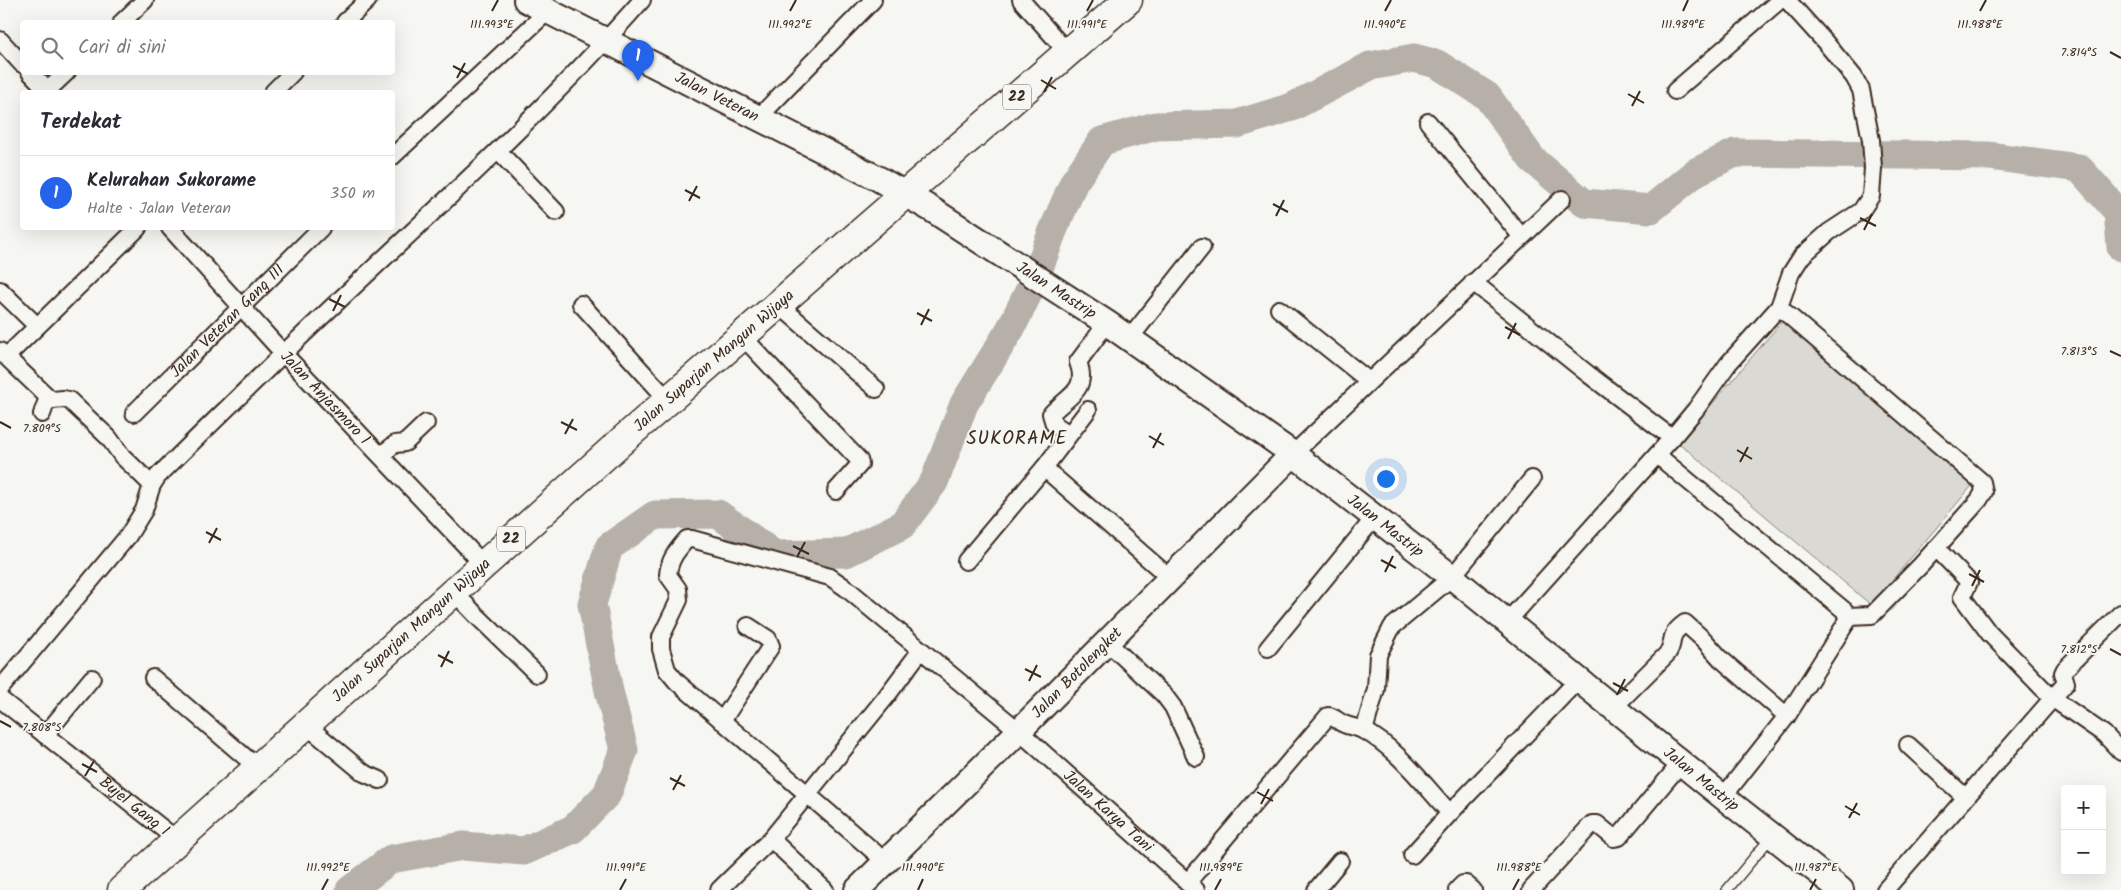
<!DOCTYPE html>
<html lang="id">
<meta charset="utf-8">
<style>
:root{--surface:#fff;--page:#f7f7f7;--text:#2b2b33;--muted:#7c7c81;--line:#e1e1e2;--accent:#2563eb}
body{margin:0;font-family:Kalam,sans-serif;background:var(--page);color:var(--text)}
.controls{position:absolute;right:15px;bottom:15px;display:grid;overflow:hidden;border-radius:5px;box-shadow:0 5px 20px #0002}
.controls button{width:45px;height:45px;display:grid;place-items:center;padding:0;border:0;border-bottom:1px solid var(--line);background:var(--surface);color:var(--text);font:25px sans-serif}
.you{position:absolute;left:1385px;top:478px;width:18px;height:18px;margin:-12px;border:4px solid #fff;border-radius:50%;background:#1a73e8;box-shadow:0 0 0 8px #1a73e833}
.badge{display:grid;place-items:center;width:32px;height:32px;border-radius:50%;background:var(--accent);color:#fff;font-size:16px;font-weight:700}
.pin{position:absolute;translate:-50% -41px;filter:drop-shadow(0 1px 2px #0008)}
.pin::after{content:'';position:absolute;top:26px;width:18px;height:15px;background:inherit;clip-path:polygon(0 0,100% 0,50% 100%)}
.list{margin:0;padding:0;list-style:none}
h2{display:flex;justify-content:space-between;align-items:center;height:65px;margin:0;padding:0 20px;font-size:21px}
h2 small{font-size:16px;font-weight:400;color:var(--muted)}
.list li{display:grid;grid-template-columns:32px 1fr auto;gap:15px;align-items:center;box-sizing:border-box;height:75px;padding:0 20px;border-top:1px solid var(--line)}
.list b{display:block;font-size:19px;white-space:nowrap}
.list p{margin:0;font-size:16px;white-space:nowrap;color:var(--muted)}
.list em{font-size:16px;font-style:normal;color:var(--muted)}
.icon{flex:none;width:28px;height:28px;fill:none;stroke:currentColor;stroke-width:2;stroke-linecap:round;stroke-linejoin:round}
.map{position:relative;flex:none;width:2121px;height:890px;overflow:hidden}
.search{position:absolute;background:var(--surface);box-shadow:0 5px 20px #0002;left:20px;top:20px;width:375px;height:55px;display:flex;align-items:center;gap:12px;box-sizing:border-box;padding:0 18px;border-radius:5px;color:var(--muted);font-size:19px}
.panel{position:absolute;background:var(--surface);box-shadow:0 5px 20px #0002;left:20px;top:90px;width:375px;height:140px;border-radius:5px}
.map>svg:first-child{display:block}
.green{fill:#dad9d3;stroke:#8a8278}
.lines{fill:none;stroke-linecap:round;stroke-linejoin:round}
.river{stroke:#b6b0a9;stroke-width:29}
.lane-casing{stroke:#3b2a1e;stroke-width:12}
.street-casing{stroke:#3b2a1e;stroke-width:20}
.secondary-casing{stroke:#3b2a1e;stroke-width:28}
.highway-casing{stroke:#3b2a1e;stroke-width:31}
.lane{stroke:#f6f6f2;stroke-width:9}
.street{stroke:#f6f6f2;stroke-width:16}
.secondary{stroke:#f6f6f2;stroke-width:24}
.highway{stroke:#f6f6f2;stroke-width:28}
.ticks{fill:none;stroke:#3b2a1e;stroke-width:2}
.labels{text-anchor:middle;dominant-baseline:central;stroke-width:4;stroke-linejoin:round;paint-order:stroke}
.shield{fill:#f6f6f2;stroke:#73675e;stroke-width:1}
.shield-label{font-size:15px;font-weight:bold;fill:#3b2a1e}
.street-label{font-size:16px;fill:#3b2a1e;stroke:#f6f6f2}
.quarter-label{font-size:19px;letter-spacing:1px;fill:#3b2a1e;stroke:#f6f6f2}
.ticks-label{font-size:12px;text-anchor:middle;fill:#3b2a1e;stroke:#f6f6f2;stroke-width:4;stroke-linejoin:round;paint-order:stroke}
</style>
<div class="map">
<svg width="2121" height="890" viewBox="0 0 2121 890">
<rect width="100%" height="100%" fill="#f6f6f2"/>
<filter id="ink" filterUnits="userSpaceOnUse"><feTurbulence type="fractalNoise" baseFrequency=".02" numOctaves="2"/><feDisplacementMap in="SourceGraphic" scale="10" xChannelSelector="R" yChannelSelector="G"/><feConvolveMatrix kernelMatrix="1 2 1 2 8 2 1 2 1" color-interpolation-filters="sRGB"/></filter>
<g filter="url(#ink)">
<!-- green -->
<path class="green" d="M 1784,319 L 1976,481 L 1871,605 L 1679,443 Z"/>
<g class="lines">
<!-- river -->
<path class="river" d="M 350,890 L 391,859 L 463,846 L 524,851 L 573,829 L 607,794 L 624,750 L 609,691 L 592,604 L 609,547 L 655,515 L 718,514 L 775,555 L 846,553 L 902,525 L 934,482 L 964,404 L 1011,328 L 1035,279 L 1052,233 L 1074,182 L 1102,141 L 1156,126 L 1237,124 L 1292,107 L 1370,66 L 1414,58 L 1437,64 L 1487,96 L 1532,159 L 1584,203 L 1651,209 L 1696,172 L 1735,153 L 1989,156 L 2079,168 L 2118,212 L 2121,247"/>
<!-- lane casing -->
<g class="lane-casing">
<path id="lane" d="M 1727,890 L 1772,836"/>
</g>
<!-- street casing -->
<g class="street-casing">
<g id="street">
<path d="M 1021,0 L 1068,53"/>
<path d="M 122,22 L 145,0"/>
<path d="M 345,22 L 368,0"/>
<path d="M 0,40 L 22,64"/>
<path d="M 30,72 L 49,92"/>
<path d="M 47,91 L 67,72"/>
<path d="M 1675,91 L 1780,0"/>
<path d="M 273,92 L 293,72"/>
<path d="M 759,117 L 873,0"/>
<path d="M 1428,122 L 1521,236"/>
<path d="M 498,151 L 556,212"/>
<path d="M 392,157 L 548,11"/>
<path id="s1" d="M 170,228 L 283,353 L 483,564"/>
<path d="M 1473,282 L 1588,374 L 1672,438 L 1506,623"/>
<path d="M 0,290 L 37,326"/>
<path d="M 581,304 L 668,400"/>
<path d="M 778,304 L 876,389"/>
<path d="M 1779,307 L 1982,482 L 1984,492 L 1979,500 L 1921,565 L 1872,615 L 1848,616"/>
<path d="M 1279,309 L 1369,381"/>
<path d="M 742,336 L 859,460 L 860,464 L 836,491"/>
<path d="M 1130,338 L 1202,247"/>
<path d="M 0,351 L 48,397 L 42,414"/>
<path d="M 7,356 L 138,228"/>
<path d="M 48,397 L 53,400 L 63,399 L 69,400 L 109,438 L 122,456 L 152,485"/>
<path id="s2" d="M 134,413 L 321,228"/>
<path d="M 1069,434 L 1054,424 L 1051,414 C 1068,396 1089,390 1078,362 L 1107,323"/>
<path d="M 1672,438 L 1696,409 L 1728,364 L 1779,307 L 1791,273 L 1802,256 L 1829,232 L 1861,211 L 1871,196 L 1873,168 L 1871,140 L 1861,90 L 1854,77 L 1825,42 L 1787,0"/>
<path d="M 1293,454 L 1562,199"/>
<path d="M 381,455 L 395,444 L 405,443 L 426,423"/>
<path d="M 1657,455 L 1845,611 L 1848,616 L 1848,620 L 1787,716 L 1723,797"/>
<path d="M 1044,468 L 1169,577"/>
<path d="M 1936,548 L 1969,582 L 1962,597 L 1989,633 L 2052,698 L 2104,734 L 2121,752"/>
<path d="M 966,561 L 1044,468 L 1088,410"/>
<path d="M 453,591 L 476,615 L 537,674"/>
<path d="M 1106,641 L 1164,695 L 1173,707 L 1196,757"/>
<path d="M 1268,648 L 1375,517"/>
<path d="M 153,678 L 258,768"/>
<path d="M 0,689 L 128,536 L 144,510 L 152,485 L 158,476 C 221,414 284,352 349,291 C 449,197 551,104 642,0"/>
<path id="s3" d="M 0,699 L 177,840"/>
<path d="M 1613,708 L 1667,654 C 1677,640 1665,638 1685,623 L 1704,640 L 1721,659 L 1787,716"/>
<path d="M 722,721 L 771,646 L 768,639 L 748,626"/>
<path d="M 306,725 L 364,773 L 380,780"/>
<path d="M 1364,731 L 1376,689 L 1378,655 L 1392,627 L 1452,577 L 1532,479"/>
<path d="M 45,735 L 92,678"/>
<path d="M 1908,745 L 1965,797"/>
<path d="M 771,839 L 825,890"/>
<path d="M 1412,855 L 1450,813"/>
<path id="s4" d="M 886,862 L 677,682 L 667,670 L 661,649 L 661,637 L 679,600 L 678,589 L 668,575 C 669,560 677,550 687,539 L 692,539 L 830,577 L 846,588 L 1019,731 L 1196,890"/>
<path d="M 1187,883 L 1328,716 C 1334,716 1338,722 1344,724 C 1350,727 1357,727 1363,730 C 1396,747 1425,786 1450,813 L 1578,680"/>
<path d="M 719,890 L 771,839 L 886,697 L 921,650"/>
<path d="M 1316,890 L 1340,861"/>
<path d="M 1457,890 L 1463,884 L 1466,884 L 1473,890"/>
<path d="M 1531,890 L 1592,824 L 1597,824 L 1614,838 L 1619,837 L 1681,763"/>
<path d="M 1885,890 L 2066,683 L 2063,673 L 2065,669 L 2121,613"/>
</g>
</g>
<!-- secondary casing -->
<g class="secondary-casing">
<g id="secondary">
<path id="s5" d="M 526,0 L 879,179 L 931,209 L 1107,323 L 1293,454 L 1452,577 L 1723,797 L 1841,890"/>
<path id="s6" d="M 857,890 L 1019,731 L 1293,454"/>
</g>
</g>
<!-- highway casing -->
<g class="highway-casing">
<g id="highway">
<path id="s7" d="M 122,890 L 626,437 L 1128,0"/>
</g>
</g>
<!-- lane -->
<use href="#lane" class="lane"/>
<!-- street -->
<use href="#street" class="street"/>
<!-- secondary -->
<use href="#secondary" class="secondary"/>
<!-- highway -->
<use href="#highway" class="highway"/>
</g>
</g>
<!-- ticks -->
<path class="ticks" d="M 492,11 L 498,0M 790,11 L 796,0M 1087,11 L 1093,0M 1385,11 L 1391,0M 1683,11 L 1688,0M 1980,11 L 1986,0M 2110,52 L 2121,58M 453,66 L 468,74M 457,78 L 465,63M 1041,80 L 1056,89M 1044,92 L 1052,77M 1628,94 L 1644,103M 1632,106 L 1640,91M 685,190 L 700,198M 689,201 L 697,186M 1273,204 L 1288,212M 1276,216 L 1284,200M 1860,218 L 1876,226M 1864,230 L 1872,214M 329,299 L 345,307M 333,311 L 341,295M 917,313 L 932,321M 921,325 L 929,309M 1505,327 L 1520,335M 1508,339 L 1516,323M 2110,351 L 2121,356M 0,422 L 11,428M 561,422 L 577,430M 565,434 L 573,419M 1149,436 L 1164,445M 1153,448 L 1161,433M 1737,450 L 1752,459M 1740,462 L 1748,447M 206,532 L 221,540M 209,543 L 217,528M 793,546 L 809,554M 797,557 L 805,542M 1381,560 L 1396,568M 1385,572 L 1393,556M 1969,574 L 1984,582M 1972,586 L 1980,570M 2110,649 L 2121,655M 438,655 L 453,663M 441,667 L 449,651M 1025,669 L 1041,677M 1029,681 L 1037,665M 1613,683 L 1628,691M 1617,695 L 1625,679M 0,721 L 11,727M 82,764 L 97,772M 85,776 L 94,761M 670,778 L 685,786M 673,790 L 681,775M 1257,792 L 1273,801M 1261,804 L 1269,789M 1845,806 L 1860,815M 1849,818 L 1857,803M 322,890 L 328,879M 620,890 L 626,879M 918,890 L 923,879M 1215,890 L 1221,879M 1513,890 L 1519,879M 1810,890 L 1816,879"/>
<g class="labels">
<!-- shield labels -->
<g class="shield">
<rect x="1003" y="84.5" width="28" height="25" rx="4"/>
<rect x="497" y="526.5" width="28" height="25" rx="4"/>
</g>
<g class="shield-label">
<text x="1017" y="97">22</text>
<text x="511" y="539">22</text>
</g>
<!-- street labels -->
<g class="street-label">
<text stroke="none"><textPath href="#s5" startOffset="214">Jalan Veteran</textPath></text>
<text stroke="none"><textPath href="#s5" startOffset="605">Jalan Mastrip</textPath></text>
<text stroke="none"><textPath href="#s2" startOffset="131">Jalan Veteran Gang III</textPath></text>
<text stroke="none"><textPath href="#s7" startOffset="794">Jalan Suparjan Mangun Wijaya</textPath></text>
<text stroke="none"><textPath href="#s1" startOffset="230">Jalan Anjasmoro 1</textPath></text>
<text stroke="none"><textPath href="#s5" startOffset="1010">Jalan Mastrip</textPath></text>
<text stroke="none"><textPath href="#s7" startOffset="389">Jalan Suparjan Mangun Wijaya</textPath></text>
<text stroke="none"><textPath href="#s6" startOffset="309">Jalan Botolengket</textPath></text>
<text stroke="none"><textPath href="#s5" startOffset="1415">Jalan Mastrip</textPath></text>
<text stroke="none"><textPath href="#s3" startOffset="172">Bujel Gang I</textPath></text>
<text stroke="none"><textPath href="#s4" startOffset="948">Jalan Karya Tani</textPath></text>
</g>
<!-- quarter labels -->
<g class="quarter-label">
<text x="1017" y="439">SUKORAME</text>
</g>
</g>
<g class="ticks-label">
<text x="492" y="28">111.993°E</text>
<text x="790" y="28">111.992°E</text>
<text x="1087" y="28">111.991°E</text>
<text x="1385" y="28">111.990°E</text>
<text x="1683" y="28">111.989°E</text>
<text x="1980" y="28">111.988°E</text>
<text x="2079" y="56">7.814°S</text>
<text x="2079" y="355">7.813°S</text>
<text x="42" y="432">7.809°S</text>
<text x="2079" y="653">7.812°S</text>
<text x="42" y="731">7.808°S</text>
<text x="328" y="871">111.992°E</text>
<text x="626" y="871">111.991°E</text>
<text x="923" y="871">111.990°E</text>
<text x="1221" y="871">111.989°E</text>
<text x="1519" y="871">111.988°E</text>
<text x="1816" y="871">111.987°E</text>
</g>
</svg>
<div class="controls">
<button>+</button>
<button>−</button>
</div>
<div class="you"></div>
<div class="pin badge" style="left:638px;top:81px">1</div>
<div class="search"><svg class="icon" aria-label="search" viewBox="0 0 24 24"><circle cx="10" cy="10" r="6"/><path d="M15 15l6 6"/></svg>Cari di sini</div>
<section class="panel">
<h2>Terdekat<small></small></h2>
<ul class="list">
<li><span class="badge">1</span><div><b>Kelurahan Sukorame</b><p>Halte · Jalan Veteran</p></div><em>350 m</em></li>
</ul>
</section>
</div>
